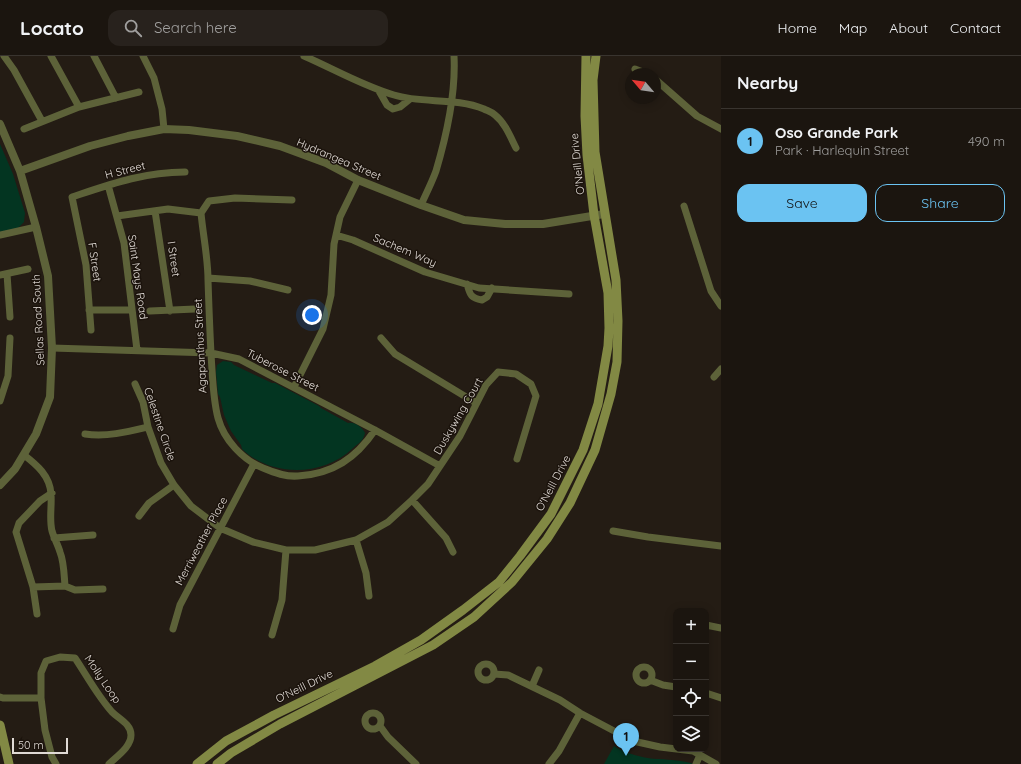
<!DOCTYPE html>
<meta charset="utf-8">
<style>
:root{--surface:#1b150f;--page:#28221d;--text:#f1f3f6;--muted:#a09f9e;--line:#39342f;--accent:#6bc3f2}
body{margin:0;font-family:Quicksand,sans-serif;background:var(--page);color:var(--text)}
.controls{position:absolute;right:12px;bottom:12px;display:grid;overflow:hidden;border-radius:8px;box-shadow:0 2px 10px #0003}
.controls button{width:36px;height:36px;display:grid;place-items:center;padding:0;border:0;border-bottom:1px solid var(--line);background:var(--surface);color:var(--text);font:20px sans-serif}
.compass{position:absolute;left:625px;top:12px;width:36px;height:36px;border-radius:50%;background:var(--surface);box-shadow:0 2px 10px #0003;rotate:299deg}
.scale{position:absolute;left:12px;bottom:10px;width:56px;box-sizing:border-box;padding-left:4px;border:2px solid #e0dad5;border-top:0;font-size:11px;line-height:14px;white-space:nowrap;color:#e0dad5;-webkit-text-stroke:3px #1b130c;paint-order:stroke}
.you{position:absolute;left:312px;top:259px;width:14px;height:14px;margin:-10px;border:3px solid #fff;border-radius:50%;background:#1a73e8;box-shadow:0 0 0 6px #1a73e833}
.badge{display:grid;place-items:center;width:26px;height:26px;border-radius:50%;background:var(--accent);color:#111;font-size:13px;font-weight:700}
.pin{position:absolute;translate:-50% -33px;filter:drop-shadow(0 1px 2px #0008)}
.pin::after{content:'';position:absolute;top:21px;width:14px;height:12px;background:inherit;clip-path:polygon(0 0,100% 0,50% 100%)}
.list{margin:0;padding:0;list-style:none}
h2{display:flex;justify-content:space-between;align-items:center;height:52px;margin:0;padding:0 16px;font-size:17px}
h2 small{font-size:13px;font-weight:400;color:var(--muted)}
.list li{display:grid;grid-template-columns:26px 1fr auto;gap:12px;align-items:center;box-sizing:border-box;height:64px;padding:0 16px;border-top:1px solid var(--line)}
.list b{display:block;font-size:15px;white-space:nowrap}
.list p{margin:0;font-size:13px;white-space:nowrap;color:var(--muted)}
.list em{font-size:13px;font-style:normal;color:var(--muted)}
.actions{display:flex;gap:8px;padding:12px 16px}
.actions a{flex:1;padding:9px 0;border:1px solid var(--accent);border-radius:12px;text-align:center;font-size:14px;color:var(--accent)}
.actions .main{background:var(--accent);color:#111}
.icon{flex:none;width:22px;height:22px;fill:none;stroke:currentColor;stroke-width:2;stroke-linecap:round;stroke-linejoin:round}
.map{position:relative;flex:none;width:721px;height:708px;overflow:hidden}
header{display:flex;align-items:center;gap:24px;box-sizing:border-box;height:56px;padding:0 20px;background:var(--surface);border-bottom:1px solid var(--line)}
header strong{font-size:19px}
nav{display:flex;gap:22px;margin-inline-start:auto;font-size:14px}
.search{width:280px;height:36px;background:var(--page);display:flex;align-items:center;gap:10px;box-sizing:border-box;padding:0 14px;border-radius:12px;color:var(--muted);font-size:15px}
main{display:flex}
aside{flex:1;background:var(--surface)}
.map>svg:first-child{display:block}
.green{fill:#033521}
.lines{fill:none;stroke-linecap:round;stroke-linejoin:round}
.minor{stroke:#5d6239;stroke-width:7}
.tertiary{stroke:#5d6239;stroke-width:8}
.secondary{stroke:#828944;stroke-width:9}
.labels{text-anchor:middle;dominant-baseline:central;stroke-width:3;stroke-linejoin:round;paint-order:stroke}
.street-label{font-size:11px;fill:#e0dad5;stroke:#1b130c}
</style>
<header>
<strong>Locato</strong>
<div class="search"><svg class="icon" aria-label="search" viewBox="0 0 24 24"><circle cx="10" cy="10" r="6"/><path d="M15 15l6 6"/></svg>Search here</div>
<nav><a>Home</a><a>Map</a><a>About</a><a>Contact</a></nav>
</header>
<main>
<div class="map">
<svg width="721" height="708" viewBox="0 0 721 708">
<rect width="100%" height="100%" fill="#241c14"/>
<!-- green -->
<path class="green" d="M 0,88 L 13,118 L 25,157 L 24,166 L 18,172 L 0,176 Z
M 223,305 L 231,306 L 234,309 L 272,327 L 275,327 L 319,350 L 321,352 L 348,367 C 355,366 362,371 365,377 C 363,386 358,387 352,393 C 322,421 271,421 242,393 L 241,389 L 231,375 L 224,359 L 220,341 L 218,338 L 216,316 L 217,309 Z
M 614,690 C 624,697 646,703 659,703 C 671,704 682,704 694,708 L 604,708 Z"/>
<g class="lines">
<!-- minor -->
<path class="minor" d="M 4,0 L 14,14 L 42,65
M 51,0 L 79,51
M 94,0 L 116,42
M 143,0 L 154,22 L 162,53 L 164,73
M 304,0 C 334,13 363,30 394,39 C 423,48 455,41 484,53 C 488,55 492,56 495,59 C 505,67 510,80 516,92
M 635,13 L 648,18
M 655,23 L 697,60 L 721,73
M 379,35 L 387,49 L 393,53 L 400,51 L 410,43
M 24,73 L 79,51 L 139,36
M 108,129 L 124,187 L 137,294
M 421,149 C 426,138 432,126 436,115 C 447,78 456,38 454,0
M 684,150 L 711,235 L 721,250
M 155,155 L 170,255
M 201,157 C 203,179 208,202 208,224 C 209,254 210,284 212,314 C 213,330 214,347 218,362 C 224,384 243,404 263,412 C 275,417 286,421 298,420 C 333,418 356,402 375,374
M 201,157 L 209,145 L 235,142 L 292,144
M 117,160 L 168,153 L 201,157
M 0,179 L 36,171
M 336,179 L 353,184 L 425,216 L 479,232 L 569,238
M 7,218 L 10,261
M 0,219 L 28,213
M 208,222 L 250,225 L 288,234
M 467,228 C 470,238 470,242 482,244 L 487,241 L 492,232
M 89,254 L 132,254
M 150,255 L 195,253
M 91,274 L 86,209 L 72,141 C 111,128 144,116 185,116
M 381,282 L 395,298 L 476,347
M 52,292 L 211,297 L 239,303 L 375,374 L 440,410
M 714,321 L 721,313
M 135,328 L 143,346 L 148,371 L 161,407 L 174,429 L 191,450 L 220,472 L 253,486 L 286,494 L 315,494 L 356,484 L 388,466 L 412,444 L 428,428 L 460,380 L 486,329 L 498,316 L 516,318 L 531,328 L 536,340 L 517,403
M 294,331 L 323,273 L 331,239 L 334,188 L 340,161 L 358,124
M 0,345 L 8,320 L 10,282
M 85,378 C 107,381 127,376 148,371
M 24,399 C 37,409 50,420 51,438 C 52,450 49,463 52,475 C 54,482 58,489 60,496 C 64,506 64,518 65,530
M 412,444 L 446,482 L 453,496
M 139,460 L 149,447 L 174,429
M 613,475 L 648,481 L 721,490
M 54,482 L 93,479
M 356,484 L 366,517 L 369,540
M 33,531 L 65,530 L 75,534 L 103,533
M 37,558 L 33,531 L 16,476 L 19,467 L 40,445 L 52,437
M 706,569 L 721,572
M 173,573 L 180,549 L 254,408
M 272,579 L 282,544 L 286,494
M478 616a8 8 0 1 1 16 0a8 8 0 1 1-16 0Z
M636 619a8 8 0 1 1 16 0a8 8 0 1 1-16 0Z
M 494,618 L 508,619 L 560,644 L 580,657 L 633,685 L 660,691 L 693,695 L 716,708
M 650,624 L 663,629 L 676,631
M 532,630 L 539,614
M 706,637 L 721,642
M 0,641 L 3,642 L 41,642
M365 665a8 8 0 1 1 16 0a8 8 0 1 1-16 0Z
M 380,670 L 388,681 L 416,708
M 56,708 L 52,701 L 45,674 L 41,642 L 41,617 L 46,605 L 60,601 L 75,602 C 87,620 97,639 112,656 C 119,663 131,668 131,679 C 131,691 117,700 109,708
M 549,708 L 559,695 L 580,657
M 696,708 L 700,699"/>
<!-- tertiary -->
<path class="tertiary" d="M 0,68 L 20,115 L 36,171 L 48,220 L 52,292 L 50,341 L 36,378 L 15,413 L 0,429
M 20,115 L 90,90 L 128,80 L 164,73 L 189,74 L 237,80 L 280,90 L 326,107 L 358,124 L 421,149 L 464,164 L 505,168 L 543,168 L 604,158"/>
<!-- secondary -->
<path class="secondary" d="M 0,669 L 9,708
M 197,708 L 226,685 L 274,659 L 375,610 L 421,584 L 463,554 L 499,526 L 520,500 L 551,458 L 583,394 L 598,348 L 608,290 L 609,272 L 608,237 L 594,159 L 587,99 L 585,60 L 586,0
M 217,708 L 231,697 L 280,668 L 433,589 L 474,561 L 512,526 L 547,483 L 570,447 L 595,394 L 611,338 L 617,306 L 618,265 L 616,224 L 595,96 L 593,24 L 596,0"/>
</g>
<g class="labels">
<!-- street labels -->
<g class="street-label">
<text transform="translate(339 103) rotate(23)">Hydrangea Street</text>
<text transform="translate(577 108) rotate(-96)">O'Neill Drive</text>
<text transform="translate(125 114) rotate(-14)">H Street</text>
<text transform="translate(405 194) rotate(23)">Sachem Way</text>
<text transform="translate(174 203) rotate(82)">I Street</text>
<text transform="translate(95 206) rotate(82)">F Street</text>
<text transform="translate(138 221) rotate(82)">Saint Mays Road</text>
<text transform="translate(38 264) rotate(-93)">Sellas Road South</text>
<text transform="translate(200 290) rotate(-93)">Agapanthus Street</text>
<text transform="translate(283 314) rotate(27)">Tuberose Street</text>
<text transform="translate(458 360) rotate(-60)">Duskywing Court</text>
<text transform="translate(160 368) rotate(71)">Celestine Circle</text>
<text transform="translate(553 427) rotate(-62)">O'Neill Drive</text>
<text transform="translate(201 485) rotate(-62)">Merriweather Place</text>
<text transform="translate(103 623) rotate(56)">Molly Loop</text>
<text transform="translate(304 630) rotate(-26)">O'Neill Drive</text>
</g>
</g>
</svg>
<div class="controls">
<button>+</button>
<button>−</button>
<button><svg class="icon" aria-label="locate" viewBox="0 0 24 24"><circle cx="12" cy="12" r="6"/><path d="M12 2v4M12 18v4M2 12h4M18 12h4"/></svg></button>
<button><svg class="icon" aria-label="layers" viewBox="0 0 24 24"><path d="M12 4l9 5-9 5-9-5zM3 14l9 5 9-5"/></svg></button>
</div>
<svg class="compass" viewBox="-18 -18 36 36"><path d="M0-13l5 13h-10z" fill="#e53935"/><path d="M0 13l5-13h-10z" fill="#a09f9e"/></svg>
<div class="scale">50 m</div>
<div class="you"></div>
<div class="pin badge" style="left:626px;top:700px">1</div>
</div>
<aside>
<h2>Nearby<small></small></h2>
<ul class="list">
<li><span class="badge">1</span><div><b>Oso Grande Park</b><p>Park · Harlequin Street</p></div><em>490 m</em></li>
</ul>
<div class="actions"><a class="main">Save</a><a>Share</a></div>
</aside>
</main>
